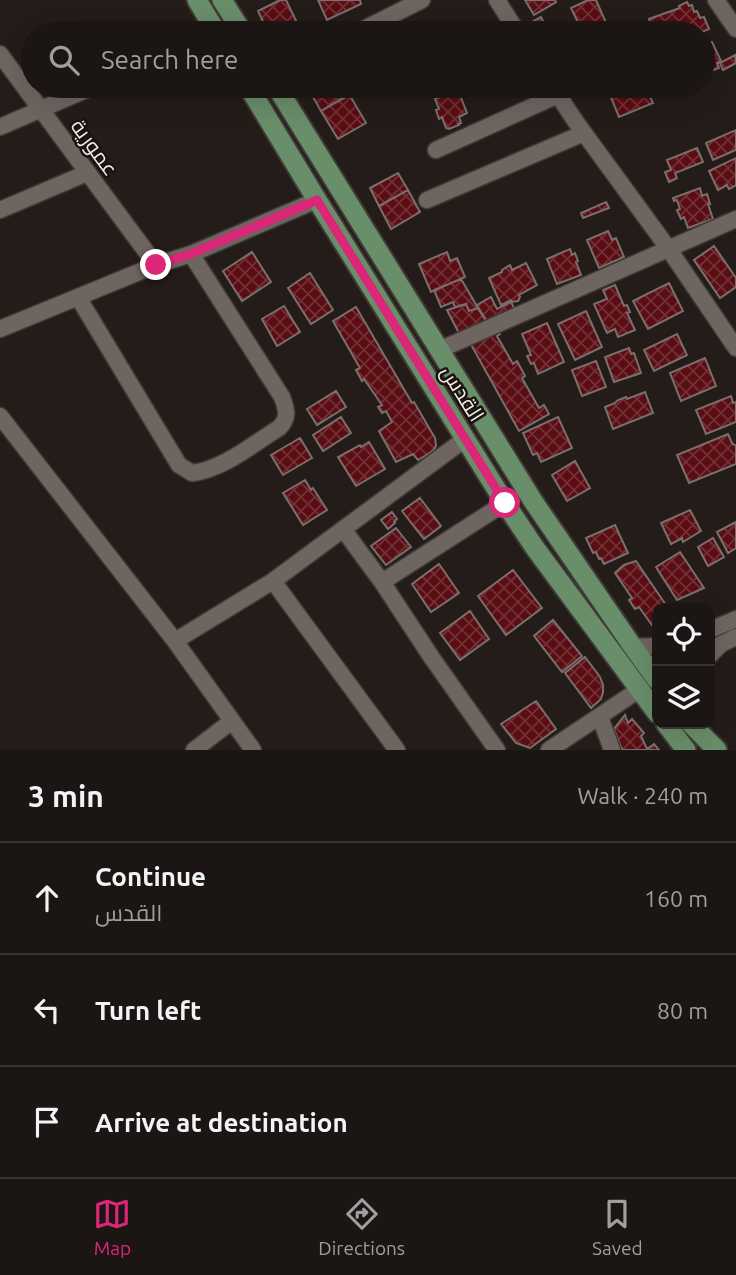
<!DOCTYPE html>
<meta charset="utf-8">
<style>
:root{--surface:#1b1513;--page:#282221;--text:#f1f3f6;--muted:#a09fa0;--line:#393433;--accent:#db2777}
body{margin:0;font-family:Ubuntu,Cairo,sans-serif;background:var(--page);color:var(--text)}
.controls{position:absolute;right:21px;bottom:21px;display:grid;overflow:hidden;border-radius:14px;box-shadow:0 7px 28px #0002}
.controls button{width:63px;height:63px;display:grid;place-items:center;padding:0;border:0;border-bottom:2px solid var(--line);background:var(--surface);color:var(--text);font:35px sans-serif}
.stop{position:absolute;width:21px;height:21px;margin:-16px;border:5px solid #db2777;border-radius:50%;background:#fff}
.stop.end{background:#db2777;border-color:#fff;box-shadow:0 2px 7px #0008}
.list{margin:0;padding:0;list-style:none}
h2{display:flex;justify-content:space-between;align-items:center;height:91px;margin:0;padding:0 28px;font-size:30px}
h2 small{font-size:23px;font-weight:400;color:var(--muted)}
.list li{display:grid;grid-template-columns:46px 1fr auto;gap:21px;align-items:center;box-sizing:border-box;height:112px;padding:0 28px;border-top:2px solid var(--line)}
.list b{display:block;font-size:26px;white-space:nowrap}
.list p{margin:0;font-size:23px;white-space:nowrap;color:var(--muted)}
.list em{font-size:23px;font-style:normal;color:var(--muted)}
.icon{flex:none;width:38px;height:38px;fill:none;stroke:currentColor;stroke-width:2;stroke-linecap:round;stroke-linejoin:round}
.map{position:relative;flex:none;width:736px;height:750px;overflow:hidden}
.search{position:absolute;background:var(--surface);box-shadow:0 7px 28px #0002;left:21px;right:21px;top:21px;height:77px;display:flex;align-items:center;gap:18px;box-sizing:border-box;padding:0 24px;border-radius:38px;color:var(--muted);font-size:26px}
.sheet{height:427px;background:var(--surface)}
nav{display:flex;justify-content:space-around;align-items:center;box-sizing:border-box;height:98px;border-top:2px solid var(--line);background:var(--surface);font-size:19px;color:var(--muted)}
nav a{display:grid;justify-items:center;gap:4px}
nav .on{color:var(--accent)}
.map>svg:first-child{display:block}
.building{fill:url(#building-cross-hatch);stroke:#7a6f6e;stroke-width:2}
.lines{fill:none;stroke-linecap:round;stroke-linejoin:round}
.minor-casing{stroke:#403a37;stroke-width:19}
.major-casing{stroke:#403a37;stroke-width:23}
.minor{stroke:#6e6561;stroke-width:16}
.major{stroke:#698e6a;stroke-width:19}
.route{stroke:#db2777;stroke-width:9}
.labels{text-anchor:middle;dominant-baseline:central;stroke-width:5;stroke-linejoin:round;paint-order:stroke}
.street-label{font-size:21px;fill:#f4efec;stroke:#1a1310}
</style>
<div class="map">
<svg width="736" height="750" viewBox="0 0 736 750">
<defs>
<pattern id="building-cross-hatch" width="8" height="8" patternUnits="userSpaceOnUse" patternTransform="scale(1.75)"><rect width="8" height="8" fill="#5a0d12"/><path d="M0 0l8 8M0 8l8-8" fill="none" stroke="#723135"/></pattern>
</defs>
<rect width="100%" height="100%" fill="#241c19"/>
<!-- building -->
<path class="building" d="M 280,0 L 286,0 L 302,33 L 270,33 L 266,28 L 258,11 Z
M 318,0 L 360,0 L 361,4 L 327,20 Z
M 525,0 L 555,0 L 556,2 L 534,15 Z
M 588,0 L 596,0 L 607,25 L 588,33 L 583,33 L 571,8 Z
M 687,2 L 689,6 L 692,5 L 694,12 L 697,11 L 700,18 L 704,17 L 709,29 L 699,33 L 651,33 L 647,24 L 650,23 L 649,19 L 680,8 L 679,6 Z
M 541,17 L 545,25 L 528,33 L 525,26 Z
M 712,42 L 721,61 L 717,63 L 719,68 L 703,74 L 703,46 Z
M 735,55 L 736,63 L 723,70 L 720,63 Z
M 309,86 L 349,86 L 353,93 L 321,111 L 309,90 Z
M 619,86 L 645,86 L 653,103 L 619,117 L 608,90 Z
M 458,90 L 467,113 L 459,117 L 461,123 L 458,124 L 459,125 L 449,129 L 446,128 L 442,117 L 439,119 L 436,110 L 439,109 L 435,99 Z
M 349,94 L 366,123 L 338,139 L 321,111 Z
M 736,130 L 736,150 L 713,160 L 706,143 Z
M 697,148 L 703,162 L 675,173 L 677,178 L 669,182 L 665,172 L 671,170 L 667,160 Z
M 736,158 L 736,185 L 729,189 L 727,185 L 718,190 L 709,171 Z
M 398,173 L 408,190 L 379,206 L 370,188 Z
M 700,188 L 702,196 L 707,194 L 710,204 L 708,204 L 713,219 L 688,228 L 684,217 L 681,219 L 677,210 L 680,209 L 677,200 L 674,201 L 673,198 Z
M 408,190 L 420,212 L 391,229 L 379,206 Z
M 606,202 L 609,208 L 583,218 L 581,213 Z
M 608,231 L 612,240 L 616,238 L 624,257 L 599,268 L 587,240 Z
M 714,246 L 736,278 L 736,287 L 720,298 L 694,260 Z
M 570,249 L 572,255 L 575,253 L 578,261 L 576,262 L 581,275 L 557,284 L 547,259 Z
M 252,252 L 271,282 L 242,301 L 223,271 Z
M 447,252 L 450,261 L 457,258 L 465,277 L 431,292 L 419,264 Z
M 526,263 L 537,285 L 519,295 L 520,297 L 518,301 L 512,302 L 511,300 L 501,305 L 489,278 L 502,272 L 502,270 L 510,265 L 512,270 Z
M 310,273 L 333,310 L 311,324 L 288,288 Z
M 461,279 L 478,308 L 469,311 L 466,304 L 455,307 L 453,302 L 441,307 L 434,290 Z
M 669,283 L 683,311 L 648,329 L 633,301 Z
M 615,285 L 624,306 L 627,305 L 630,312 L 627,313 L 635,330 L 618,337 L 615,329 L 607,333 L 594,304 L 607,299 L 603,290 Z
M 491,297 L 497,309 L 511,302 L 516,312 L 489,326 L 477,305 Z
M 466,304 L 469,311 L 478,308 L 489,326 L 460,335 L 447,310 Z
M 284,306 L 300,332 L 277,346 L 262,319 Z
M 356,307 L 412,403 L 414,402 L 435,438 L 436,446 L 433,451 L 418,460 L 413,454 L 396,462 L 379,431 L 392,422 L 386,411 L 382,413 L 378,407 L 382,405 L 364,379 L 362,381 L 356,370 L 360,368 L 333,321 Z
M 586,311 L 602,347 L 575,360 L 558,324 Z
M 547,323 L 564,362 L 538,374 L 534,363 L 531,364 L 527,356 L 531,355 L 522,334 Z
M 496,326 L 500,334 L 497,336 L 513,364 L 517,361 L 525,376 L 522,378 L 539,408 L 544,405 L 549,414 L 519,431 L 469,341 Z
M 677,334 L 687,355 L 654,371 L 644,350 Z
M 629,348 L 631,354 L 634,353 L 641,373 L 614,382 L 605,357 Z
M 705,358 L 716,386 L 681,401 L 670,373 Z
M 596,361 L 606,387 L 582,396 L 572,370 Z
M 336,391 L 346,407 L 317,425 L 307,409 Z
M 645,392 L 653,413 L 613,429 L 605,407 L 615,403 L 618,400 L 626,397 L 627,399 Z
M 731,396 L 733,403 L 736,402 L 736,422 L 706,434 L 696,410 Z
M 341,417 L 351,433 L 323,451 L 313,435 Z
M 558,417 L 572,448 L 541,462 L 537,453 L 533,455 L 523,433 Z
M 728,434 L 732,443 L 736,446 L 736,464 L 689,483 L 677,455 Z
M 300,438 L 312,458 L 283,475 L 271,455 Z
M 369,442 L 385,469 L 356,486 L 338,457 L 360,445 L 361,447 Z
M 575,461 L 590,488 L 567,501 L 552,475 Z
M 305,480 L 311,490 L 313,488 L 327,510 L 303,525 L 283,493 Z
M 420,498 L 441,526 L 424,539 L 402,511 Z
M 690,510 L 701,531 L 683,542 L 682,538 L 671,544 L 661,523 Z
M 392,512 L 397,519 L 394,522 L 395,523 L 388,529 L 381,520 Z
M 736,522 L 736,548 L 728,553 L 717,532 Z
M 615,525 L 628,553 L 604,564 L 601,558 L 599,559 L 596,552 L 593,553 L 586,538 Z
M 396,528 L 411,547 L 386,565 L 371,546 Z
M 713,538 L 724,557 L 708,566 L 698,547 Z
M 680,552 L 704,588 L 677,600 L 656,567 Z
M 636,561 L 668,608 L 657,608 L 657,629 L 654,628 L 639,607 L 635,609 L 629,600 L 632,598 L 615,573 L 624,565 Z
M 439,564 L 459,593 L 431,612 L 412,584 Z
M 513,570 L 542,608 L 506,635 L 478,596 Z
M 470,611 L 489,639 L 460,660 L 440,633 Z
M 553,620 L 582,656 L 562,672 L 534,636 Z
M 585,657 L 600,677 L 603,685 L 603,692 L 601,699 L 591,708 L 565,673 Z
M 536,701 L 556,729 L 530,748 L 516,743 L 501,724 Z
M 625,715 L 628,723 L 632,719 L 644,733 L 641,736 L 647,749 L 654,744 L 659,750 L 622,750 L 614,729 Z"/>
<g class="lines">
<!-- minor casing -->
<g class="minor-casing">
<path id="minor" d="M 497,0 L 518,33
M 716,0 L 736,29
M 356,33 L 422,0
M 0,54 L 156,265
M 552,86 L 576,122 L 668,248 L 736,348
M 0,127 L 95,86
M 436,150 L 558,95
M 427,200 L 584,133
M 0,210 L 87,173
M 78,297 L 179,465 L 192,473 C 222,470 253,444 279,428 C 289,418 287,410 282,397 L 191,254
M 0,329 L 156,265 L 191,254 L 317,200
M 439,350 L 736,219
M 0,416 L 175,641 L 253,750
M 343,529 L 382,582 L 432,658 L 497,750
M 273,581 L 397,750
M 382,582 L 505,503
M 710,630 L 736,619
M 175,641 L 273,581 L 465,439
M 633,647 L 657,646
M 710,655 L 721,644 L 736,637
M 600,717 L 612,750
M 194,750 L 232,721
M 549,750 L 640,689"/>
</g>
<!-- major casing -->
<g class="major-casing">
<path id="major" d="M 197,0 L 217,33
M 222,0 L 243,33
M 248,86 L 317,200 L 505,503 L 535,548 L 657,713
M 276,86 L 533,501 L 633,647 L 657,680
M 666,724 L 686,750
M 691,724 L 717,750"/>
</g>
<!-- minor -->
<use href="#minor" class="minor"/>
<!-- major -->
<use href="#major" class="major"/>
</g>
<g class="lines">
<!-- route -->
<path class="route" d="M 156,265 L 191,254 L 317,200 L 505,503"/>
</g>
<g class="labels">
<!-- street labels -->
<g class="street-label">
<text transform="translate(95 147) rotate(54)">عمورية</text>
<text transform="translate(463 393) rotate(58)">القدس</text>
</g>
</g>
</svg>
<div class="controls">
<button><svg class="icon" aria-label="locate" viewBox="0 0 24 24"><circle cx="12" cy="12" r="6"/><path d="M12 2v4M12 18v4M2 12h4M18 12h4"/></svg></button>
<button><svg class="icon" aria-label="layers" viewBox="0 0 24 24"><path d="M12 4l9 5-9 5-9-5zM3 14l9 5 9-5"/></svg></button>
</div>
<div class="stop" style="left:505px;top:503px"></div>
<div class="stop end" style="left:156px;top:265px"></div>
<div class="search"><svg class="icon" aria-label="search" viewBox="0 0 24 24"><circle cx="10" cy="10" r="6"/><path d="M15 15l6 6"/></svg>Search here</div>
</div>
<section class="sheet">
<h2>3 min<small>Walk · 240 m</small></h2>
<ul class="list">
<li><svg class="icon" aria-label="ahead" viewBox="0 0 24 24"><path d="M12 20V5M6 11l6-6 6 6"/></svg><div><b>Continue</b><p>القدس</p></div><em>160 m</em></li>
<li><svg class="icon" aria-label="left" viewBox="0 0 24 24"><path d="M17 20v-9H6M10 6l-5 5 5 5"/></svg><div><b>Turn left</b></div><em>80 m</em></li>
<li><svg class="icon" aria-label="arrive" viewBox="0 0 24 24"><path d="M6 21V4h12l-3 4 3 4H6"/></svg><div><b>Arrive at destination</b></div></li>
</ul>
</section>
<nav>
<a class="on"><svg class="icon" aria-label="map" viewBox="0 0 24 24"><path d="M3 6l6-2 6 2 6-2v14l-6 2-6-2-6 2zM9 4v14M15 6v14"/></svg>Map</a>
<a><svg class="icon" aria-label="directions" viewBox="0 0 24 24"><path d="M12 3l9 9-9 9-9-9zM9 14v-3h6M13 9l2 2-2 2"/></svg>Directions</a>
<a><svg class="icon" aria-label="saved" viewBox="0 0 24 24"><path d="M7 4h10v16l-5-4-5 4z"/></svg>Saved</a>
</nav>
